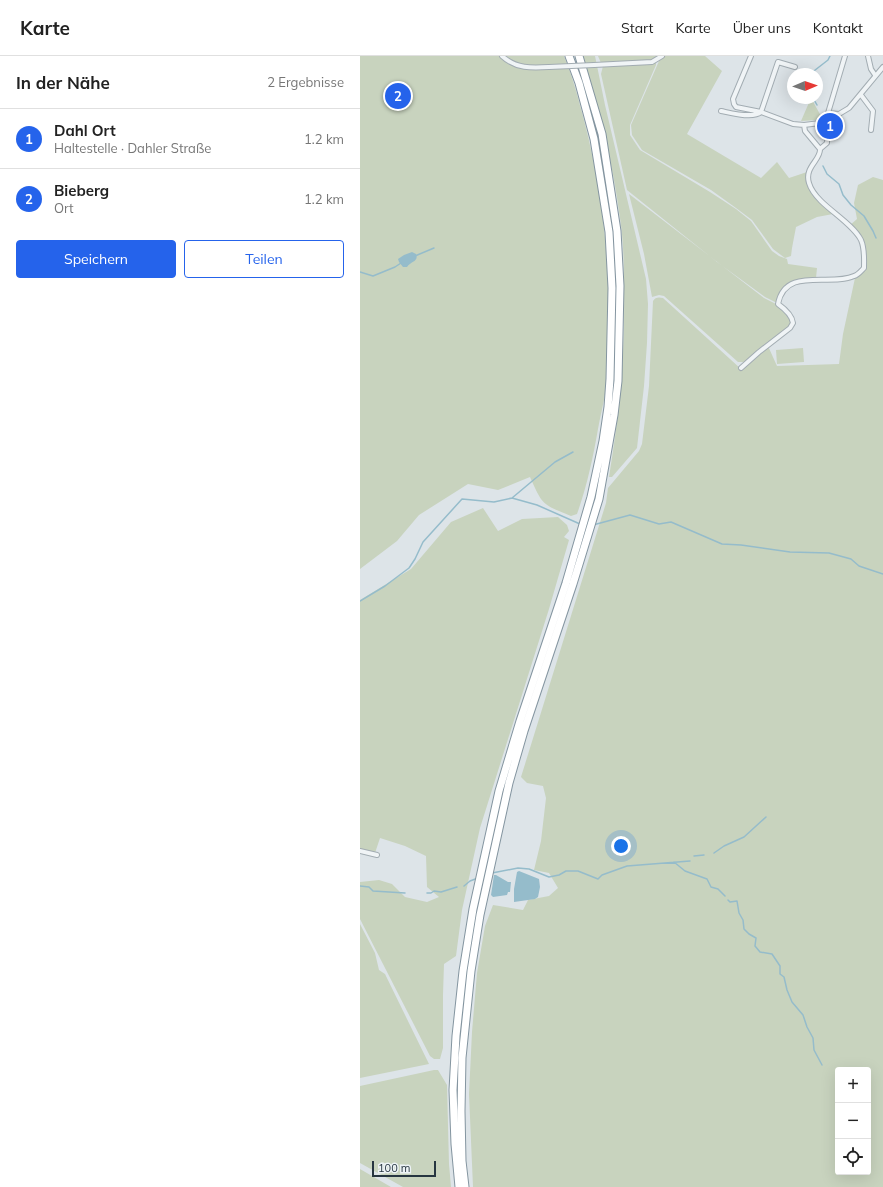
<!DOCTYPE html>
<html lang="de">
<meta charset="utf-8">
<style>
:root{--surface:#fff;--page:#f2f2f2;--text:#222;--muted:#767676;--line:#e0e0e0;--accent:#2563eb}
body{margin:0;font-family:Mulish,sans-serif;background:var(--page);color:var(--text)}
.controls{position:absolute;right:12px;bottom:12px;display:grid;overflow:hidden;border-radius:4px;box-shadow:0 4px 16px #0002}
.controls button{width:36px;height:36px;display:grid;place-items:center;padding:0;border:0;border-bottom:1px solid var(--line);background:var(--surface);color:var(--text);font:20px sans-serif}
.compass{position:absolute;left:427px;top:12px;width:36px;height:36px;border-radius:50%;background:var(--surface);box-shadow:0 4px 16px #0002;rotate:88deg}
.scale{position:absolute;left:12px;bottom:10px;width:64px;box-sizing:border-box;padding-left:4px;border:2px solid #263540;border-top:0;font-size:11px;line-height:14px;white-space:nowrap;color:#263540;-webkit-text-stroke:3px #edf3f6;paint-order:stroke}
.you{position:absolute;left:261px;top:790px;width:14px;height:14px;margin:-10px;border:3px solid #fff;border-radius:50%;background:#1a73e8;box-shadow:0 0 0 6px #1a73e833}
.badge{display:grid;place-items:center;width:26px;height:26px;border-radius:50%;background:var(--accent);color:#fff;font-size:13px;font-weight:700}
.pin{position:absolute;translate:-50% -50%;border:2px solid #fff;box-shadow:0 1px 4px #0006}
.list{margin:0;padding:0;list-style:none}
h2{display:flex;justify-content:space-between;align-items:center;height:52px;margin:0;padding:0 16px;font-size:17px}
h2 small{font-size:13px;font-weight:400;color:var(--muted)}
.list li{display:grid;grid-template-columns:26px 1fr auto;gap:12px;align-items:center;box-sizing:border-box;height:60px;padding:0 16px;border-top:1px solid var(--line)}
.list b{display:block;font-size:15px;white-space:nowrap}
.list p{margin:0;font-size:13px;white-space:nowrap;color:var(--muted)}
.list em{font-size:13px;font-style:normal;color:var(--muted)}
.actions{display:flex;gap:8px;padding:12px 16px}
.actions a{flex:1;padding:9px 0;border:1px solid var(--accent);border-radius:4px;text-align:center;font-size:14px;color:var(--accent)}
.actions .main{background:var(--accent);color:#fff}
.icon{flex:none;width:22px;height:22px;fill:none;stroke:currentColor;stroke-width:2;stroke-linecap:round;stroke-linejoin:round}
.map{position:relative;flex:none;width:523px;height:1131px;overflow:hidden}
header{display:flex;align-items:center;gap:24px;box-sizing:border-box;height:56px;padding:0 20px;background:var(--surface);border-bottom:1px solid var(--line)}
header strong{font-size:19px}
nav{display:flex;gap:22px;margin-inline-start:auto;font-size:14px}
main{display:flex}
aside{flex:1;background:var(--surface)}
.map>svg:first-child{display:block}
.green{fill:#c8d3be;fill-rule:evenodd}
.water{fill:#95bccb}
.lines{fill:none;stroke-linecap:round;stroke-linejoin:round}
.stream{stroke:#95bccb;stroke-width:1.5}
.minor-casing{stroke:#a2acb2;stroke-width:6}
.motorway-casing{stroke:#8495a0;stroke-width:9}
.minor{stroke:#f0f4f6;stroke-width:4}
.motorway{stroke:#fff;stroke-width:7}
.minor-bridge-casing{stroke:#a2acb2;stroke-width:6;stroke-linecap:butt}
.minor-bridge{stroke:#f0f4f6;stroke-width:4}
</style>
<header>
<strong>Karte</strong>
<nav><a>Start</a><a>Karte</a><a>Über uns</a><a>Kontakt</a></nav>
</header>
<main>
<aside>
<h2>In der Nähe<small>2 Ergebnisse</small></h2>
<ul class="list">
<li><span class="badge">1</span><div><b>Dahl Ort</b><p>Haltestelle · Dahler Straße</p></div><em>1.2 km</em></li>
<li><span class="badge">2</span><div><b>Bieberg</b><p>Ort</p></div><em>1.2 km</em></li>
</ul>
<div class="actions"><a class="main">Speichern</a><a>Teilen</a></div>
</aside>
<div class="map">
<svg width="523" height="1131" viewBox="0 0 523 1131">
<rect width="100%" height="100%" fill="#dde4e8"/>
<!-- green -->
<path class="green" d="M 0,0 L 204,0 C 213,21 218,42 224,64 C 246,149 253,233 247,322 C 246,339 241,356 238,373 C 233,402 227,430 217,458 L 211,460 C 182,448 183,450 170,421 L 138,434 L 108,428 L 59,459 L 37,485 L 0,513 Z
M 222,0 L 235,0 L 245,49 L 286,223 L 288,248 L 287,287 L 284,330 L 277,392 L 252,421 L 249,421 C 259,361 265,301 264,240 C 264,214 264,188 260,162 C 253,107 239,53 222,0 Z
M 238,0 L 301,0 L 292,5 L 241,7 Z
M 303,0 L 345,0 L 362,15 L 327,78 L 401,122 L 417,106 L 429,122 L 447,116 C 447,135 461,144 473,158 L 457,161 L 436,171 L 432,192 L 431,200 L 425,202 L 413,193 L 392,164 L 376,152 L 351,134 L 282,94 L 272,79 L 271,69 L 299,5 Z
M 296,7 L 296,9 L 270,69 L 270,79 L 280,94 L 350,136 L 376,153 L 391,165 L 412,195 L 419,200 L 427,203 L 428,208 L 457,212 L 456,222 L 429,229 L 417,246 L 415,246 L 405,241 L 357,206 L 267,134 L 241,18 L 243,10 Z
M 451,42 L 461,60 L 461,62 L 458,64 L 441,65 Z
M 513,121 L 523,124 L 523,1131 L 113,1131 L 109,1038 L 112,976 L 117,917 L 125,870 L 133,849 L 163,854 L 168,844 L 189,840 L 198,832 L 189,817 L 174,814 L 181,785 L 186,742 L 183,730 L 167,727 L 161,721 L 246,447 L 248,432 L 279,395 L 282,388 L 289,330 L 293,245 C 295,241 299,241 303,242 L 381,313 L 408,290 L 417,310 L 479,308 L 483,278 L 495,222 L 505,212 L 504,189 L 489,170 L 497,163 L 494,147 L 498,129 ZM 478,1014 L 508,1014 L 508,1116 L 478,1116 Z
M 269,138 L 404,242 L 418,249 L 432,262 L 432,267 L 429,272 L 387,305 L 383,306 L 378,306 L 304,240 L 299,239 L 292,241 L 284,198 Z
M 443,292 L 444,306 L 417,308 L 416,294 Z
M 123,452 L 138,475 L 162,463 L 198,461 L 207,469 L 209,475 L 204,481 L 209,484 L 189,553 L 120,772 L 102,854 L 96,900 L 84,908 L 83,939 L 83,992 L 80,1003 L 74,1003 L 70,1000 L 0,863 L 0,826 L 19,824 L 32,828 L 45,841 L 67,846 L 79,841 L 67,831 L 66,800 L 45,790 L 20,782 L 15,797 L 0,794 L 0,544 L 51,513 L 91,466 Z
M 0,868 L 15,897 L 19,914 L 25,918 L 69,1008 L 0,1022 Z
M 74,1014 L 78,1014 L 87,1029 L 89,1108 L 91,1131 L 43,1131 L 0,1107 L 0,1030 Z
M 0,1113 L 31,1131 L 0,1131 Z"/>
<!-- water -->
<path class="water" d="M 52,196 L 56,198 C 59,206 51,205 47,211 L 43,211 L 39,206 L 38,203 L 44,199 Z
M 159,815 L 179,823 L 180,831 L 178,841 L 175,843 L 154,846 L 154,833 L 157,816 Z
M 134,819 L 136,819 L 148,826 L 151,826 L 150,836 L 148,836 L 147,839 L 133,841 L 131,839 Z"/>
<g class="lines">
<!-- stream -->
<path class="stream" d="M 450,18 L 468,4 L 470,0
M 453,42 L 457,49
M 463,110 L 467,118 L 479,128 L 483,139 L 491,149 L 504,160 L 513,175 L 516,182
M 55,200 L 74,192
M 0,216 L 13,220 L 35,211 L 41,207
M 152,442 L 195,406 L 213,396
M 233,469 L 270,459 L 299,468 L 311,466 L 362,488 L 381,489 L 430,496 L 469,497 L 491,503 L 499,510 L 523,518
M 0,545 L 25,530 L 49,512 L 55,503 L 63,486 L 102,443 L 134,446 L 152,442 L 177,449 L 220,468
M 354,797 L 364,790 L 384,781 L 406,761
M 334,800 L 344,799
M 314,806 L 325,815 L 347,823 L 351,831 L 358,833 L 365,840
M 132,817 L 158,812 L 169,813 L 189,821 L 199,819 L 206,815 L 218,815 L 238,823 L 242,819 L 267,810 L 330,805
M 0,830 L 9,831 L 13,835 L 45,837
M 104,830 L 110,825 L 118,822
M 67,837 L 71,837 L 74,835 L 81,836 L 97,831
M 368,844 L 370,846 L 377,845 L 379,857 L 383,864 L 384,873 L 389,878 L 396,882 L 395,890 L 400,896 L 412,898 L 420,910 L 420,918 L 424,921 L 427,934 L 432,946 L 443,959 L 447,971 L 453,982 L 454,994 L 462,1009"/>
<!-- minor casing -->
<g class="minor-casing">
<path id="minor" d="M 142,0 C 156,13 172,12 189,11
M 391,0 L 373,43 L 374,48 L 376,51 L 401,56 L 433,68 L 444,69 L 460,67 L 467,58
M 508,0 L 511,13 L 515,19
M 234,9 L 292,6 L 302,0
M 501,39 L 513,55 L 511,74
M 361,55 C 371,57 393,63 401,56 L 418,6 L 435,11
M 468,57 L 479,58 L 489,52 L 523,11
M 444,69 L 445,75 L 460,93
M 381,312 L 399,296 L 430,272 L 433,267 C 432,259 425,253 418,248 C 425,210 470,231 494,220 C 498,219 501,215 504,212 C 504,203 505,193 501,184 C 494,170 473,157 461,145 C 456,140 451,134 449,127 C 444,111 461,104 460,93 L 467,87 L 468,57 L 485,0
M 0,795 L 17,799"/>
</g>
<!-- motorway casing -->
<g class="motorway-casing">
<path id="motorway" d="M 99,1131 L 95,1088 L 93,1034 L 96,980 L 103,915 L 113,853 L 139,735 L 160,665 L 206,527 L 231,441 L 243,385 L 248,351 L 250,323 L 252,232 L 249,176 L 234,83 L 219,27 L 209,0
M 105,1131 L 102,1105 L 101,1055 L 102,1002 L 111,915 L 120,859 L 149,727 L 164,675 L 213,528 L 239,443 L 254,359 L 258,325 L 260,230 L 257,175 L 242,78 L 219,0"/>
</g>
<!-- minor -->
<use href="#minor" class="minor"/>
<!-- motorway -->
<use href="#motorway" class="motorway"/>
<!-- minor-bridge casing -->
<g class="minor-bridge-casing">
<path id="minor-bridge" d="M 189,11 L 234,9"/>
</g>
<!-- minor-bridge -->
<use href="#minor-bridge" class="minor-bridge"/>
</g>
</svg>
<div class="controls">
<button>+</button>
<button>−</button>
<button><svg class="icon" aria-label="locate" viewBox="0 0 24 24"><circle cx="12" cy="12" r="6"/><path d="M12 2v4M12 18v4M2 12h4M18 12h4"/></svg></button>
</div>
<svg class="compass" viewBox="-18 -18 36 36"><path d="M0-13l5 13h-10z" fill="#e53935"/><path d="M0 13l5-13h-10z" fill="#767676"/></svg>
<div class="scale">100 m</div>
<div class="you"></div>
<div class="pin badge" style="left:470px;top:70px">1</div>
<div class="pin badge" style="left:38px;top:40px">2</div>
</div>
</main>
